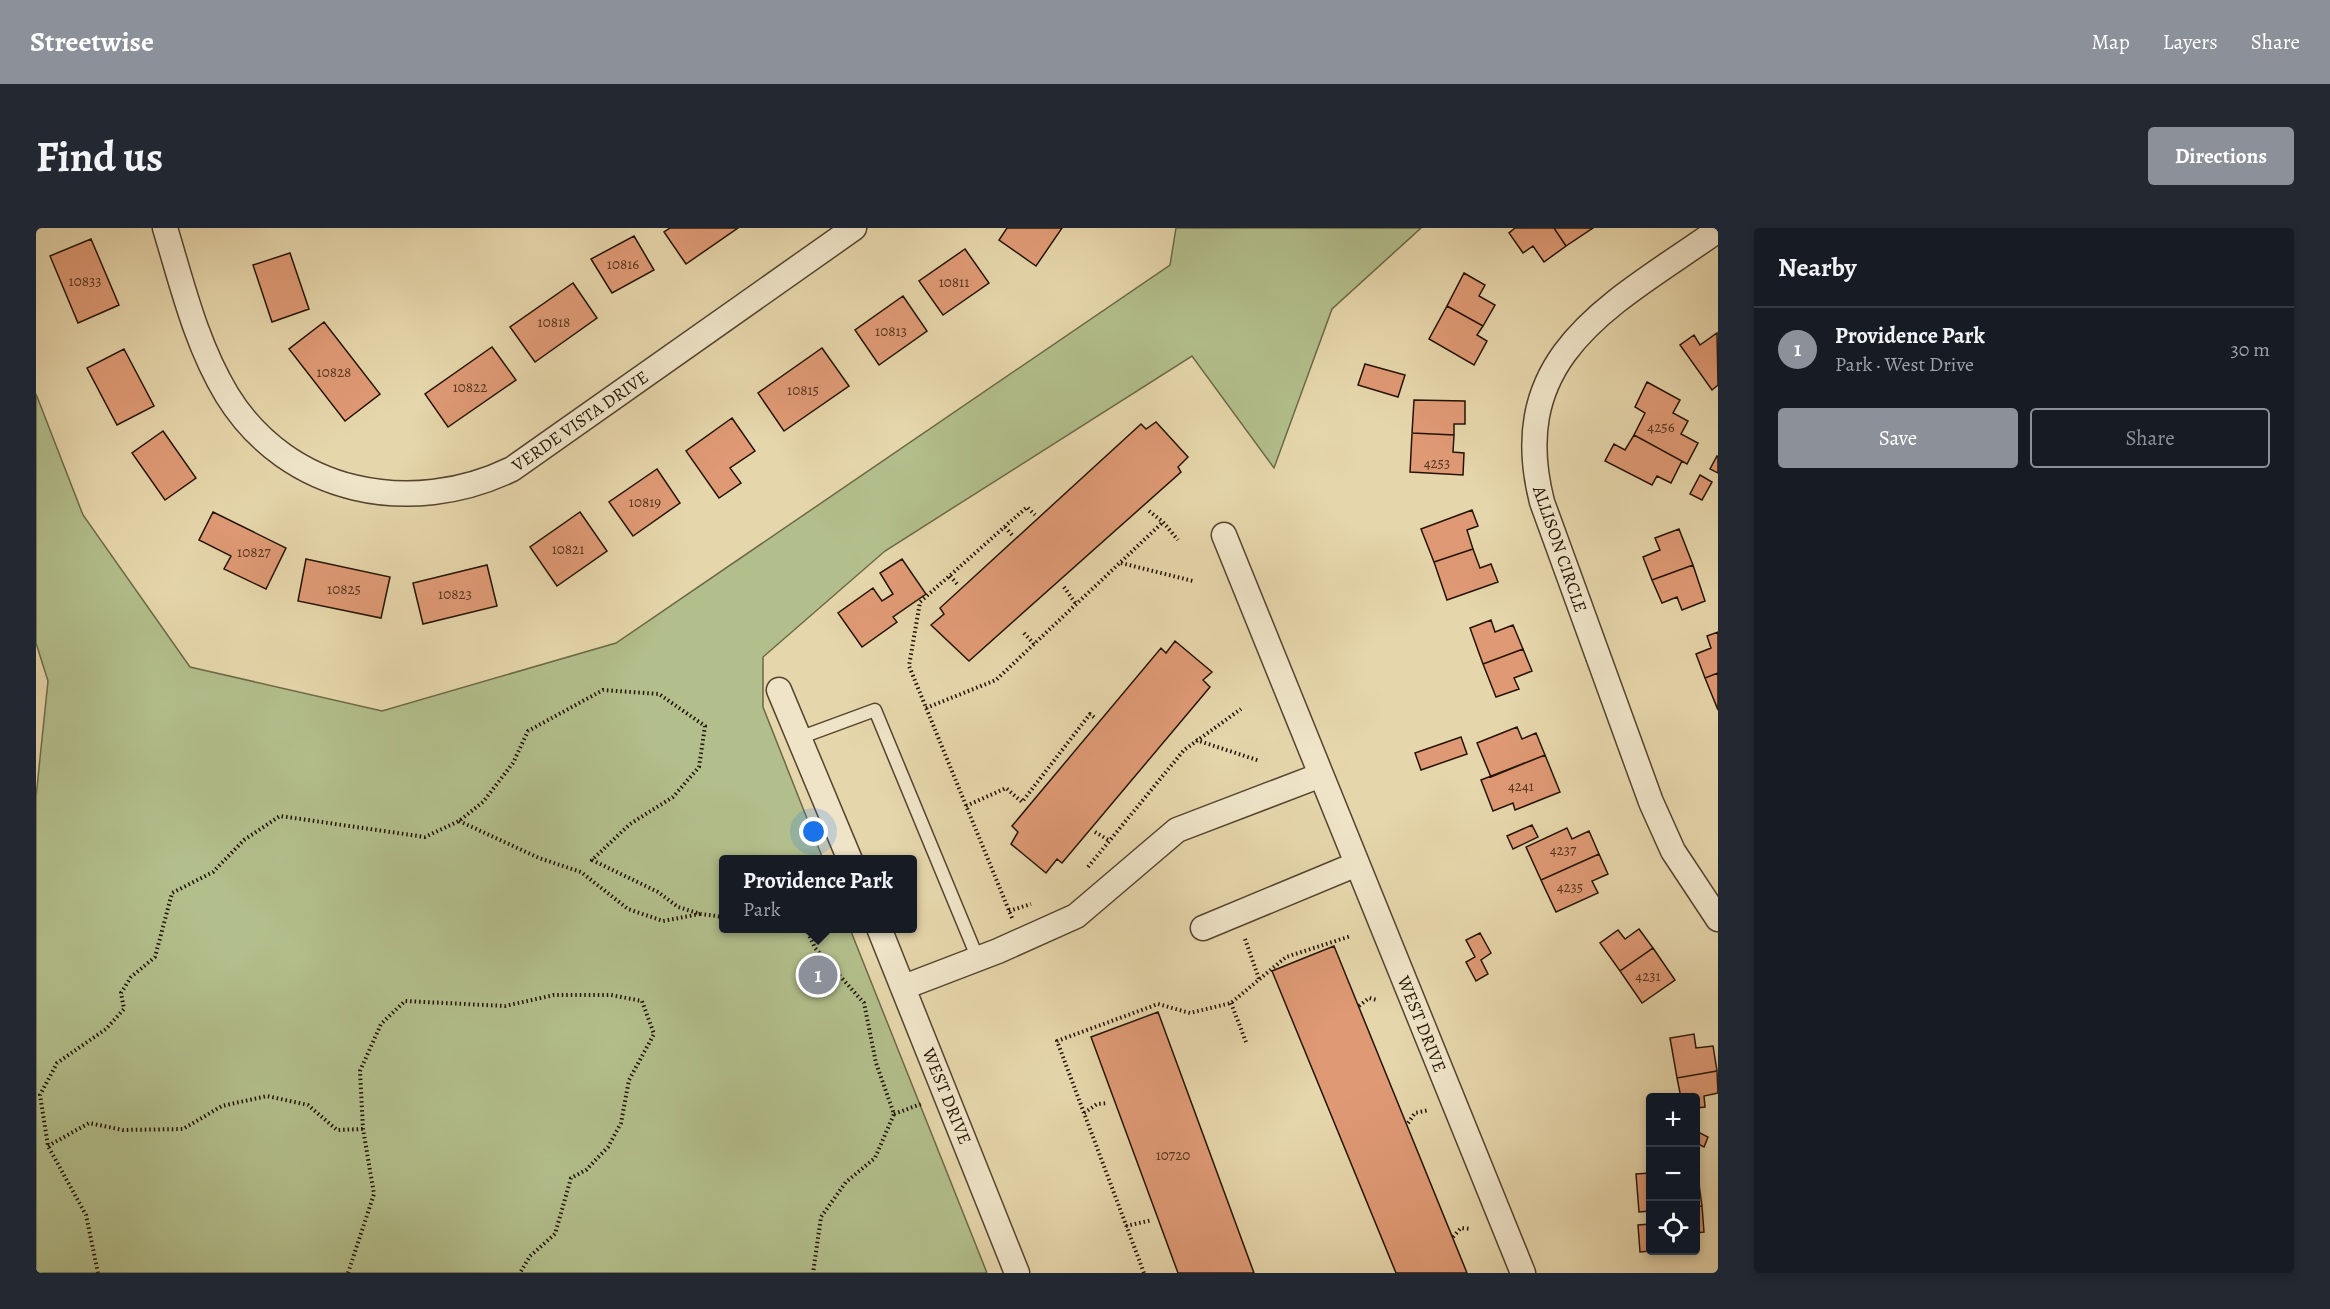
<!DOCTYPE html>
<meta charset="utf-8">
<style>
:root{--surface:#171b24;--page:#242831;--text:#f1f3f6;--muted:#9ea1a6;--line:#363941;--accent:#8c9099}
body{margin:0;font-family:Alegreya,serif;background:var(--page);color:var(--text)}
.controls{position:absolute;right:18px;bottom:18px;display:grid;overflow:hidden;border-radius:6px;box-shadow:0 3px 9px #0003}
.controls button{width:54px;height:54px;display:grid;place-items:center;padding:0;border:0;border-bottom:2px solid var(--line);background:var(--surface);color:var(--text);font:30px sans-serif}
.you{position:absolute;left:778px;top:604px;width:21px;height:21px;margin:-15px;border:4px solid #fff;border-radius:50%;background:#1a73e8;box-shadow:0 0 0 9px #1a73e833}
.badge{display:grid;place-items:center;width:39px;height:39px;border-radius:50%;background:var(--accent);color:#fff;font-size:20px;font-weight:700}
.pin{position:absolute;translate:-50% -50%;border:3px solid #fff;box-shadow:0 2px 6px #0006}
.popup{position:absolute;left:683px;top:627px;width:198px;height:78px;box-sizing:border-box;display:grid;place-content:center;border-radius:6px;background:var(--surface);filter:drop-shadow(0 2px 4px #0005);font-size:20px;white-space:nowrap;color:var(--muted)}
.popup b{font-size:22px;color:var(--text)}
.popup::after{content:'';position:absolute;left:50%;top:100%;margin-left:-12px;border:12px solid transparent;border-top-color:var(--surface)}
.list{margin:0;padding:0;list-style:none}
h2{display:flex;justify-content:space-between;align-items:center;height:78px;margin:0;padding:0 24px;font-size:26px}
h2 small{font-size:20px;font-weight:400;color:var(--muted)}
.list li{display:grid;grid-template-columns:39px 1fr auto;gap:18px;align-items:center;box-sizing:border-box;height:84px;padding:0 24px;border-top:2px solid var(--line)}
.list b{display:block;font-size:22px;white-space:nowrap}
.list p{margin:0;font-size:20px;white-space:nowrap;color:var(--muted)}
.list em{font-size:20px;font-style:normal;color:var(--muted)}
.actions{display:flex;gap:12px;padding:18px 24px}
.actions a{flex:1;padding:14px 0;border:2px solid var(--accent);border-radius:6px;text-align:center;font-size:21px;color:var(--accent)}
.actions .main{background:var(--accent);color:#fff}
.icon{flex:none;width:33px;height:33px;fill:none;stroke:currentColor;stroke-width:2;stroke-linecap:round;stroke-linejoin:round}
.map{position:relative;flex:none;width:1682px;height:1045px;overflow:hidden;border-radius:6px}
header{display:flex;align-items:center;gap:36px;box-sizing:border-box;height:84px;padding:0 30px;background:var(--accent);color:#fff}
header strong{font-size:28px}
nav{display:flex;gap:33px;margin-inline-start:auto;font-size:21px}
.intro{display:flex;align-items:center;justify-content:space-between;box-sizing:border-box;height:144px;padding:0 36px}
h1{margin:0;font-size:42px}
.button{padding:15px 27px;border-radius:6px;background:var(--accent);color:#fff;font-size:21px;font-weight:700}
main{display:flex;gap:36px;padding:0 36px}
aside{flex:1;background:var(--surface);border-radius:6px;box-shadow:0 3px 9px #0003}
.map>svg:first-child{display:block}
.green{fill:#b2be8b;stroke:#6c6948;stroke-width:1.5}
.building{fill:#df9a75;stroke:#251404;stroke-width:1.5}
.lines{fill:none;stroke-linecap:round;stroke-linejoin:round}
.lane-casing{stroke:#55442e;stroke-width:15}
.street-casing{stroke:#55442e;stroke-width:27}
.path{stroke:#251404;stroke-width:4;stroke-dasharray:1.5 3;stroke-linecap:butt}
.lane{stroke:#efe4c8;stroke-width:12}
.street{stroke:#efe4c8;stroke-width:24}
.labels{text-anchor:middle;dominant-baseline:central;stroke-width:5;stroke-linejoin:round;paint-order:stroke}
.number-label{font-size:15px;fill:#543620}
.street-label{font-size:18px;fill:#251404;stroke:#efe4c8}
</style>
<header>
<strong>Streetwise</strong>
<nav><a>Map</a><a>Layers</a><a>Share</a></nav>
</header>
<div class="intro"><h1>Find us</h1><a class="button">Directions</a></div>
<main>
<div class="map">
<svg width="1682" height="1045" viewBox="0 0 1682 1045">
<rect width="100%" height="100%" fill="#e6d6ab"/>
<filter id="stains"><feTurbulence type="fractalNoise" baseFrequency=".00333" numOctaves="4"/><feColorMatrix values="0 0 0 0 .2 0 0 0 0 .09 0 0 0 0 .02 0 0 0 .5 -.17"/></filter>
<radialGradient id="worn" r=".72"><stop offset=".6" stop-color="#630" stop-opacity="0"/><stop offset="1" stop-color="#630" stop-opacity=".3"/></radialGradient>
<!-- green -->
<path class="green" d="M 1140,0 L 1385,0 L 1296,81 L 1238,240 L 1156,128 L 849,323 L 727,429 L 727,479 L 787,631 L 688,632 L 688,700 L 814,701 L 951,1045 L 0,1045 L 0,569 L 12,453 L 0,415 L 0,166 L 47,287 L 154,439 L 346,483 L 580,415 L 1134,37 Z"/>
<!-- building -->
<path class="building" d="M 634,0 L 702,0 L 650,36 L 628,4 Z
M 971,0 L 1026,0 L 1000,38 L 963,12 Z
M 1479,0 L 1518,0 L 1530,18 L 1508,34 L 1497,18 L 1487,25 L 1473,5 Z
M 1518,0 L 1557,0 L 1530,18 Z
M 598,8 L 618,42 L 576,65 L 555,31 Z
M 55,11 L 83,77 L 42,95 L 14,28 Z
M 929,21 L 953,55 L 907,87 L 883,53 Z
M 254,25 L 273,81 L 236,94 L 217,37 Z
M 1428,45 L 1449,57 L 1443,68 L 1459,77 L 1447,98 L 1411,78 Z
M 537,55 L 561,90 L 499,134 L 474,99 Z
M 867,68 L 891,103 L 843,137 L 819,102 Z
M 1411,78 L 1447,98 L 1441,107 L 1451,113 L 1438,137 L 1393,111 Z
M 288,94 L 344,166 L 309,193 L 253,121 Z
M 1681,105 L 1682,157 L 1676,162 L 1644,117 L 1658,107 L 1664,117 Z
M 456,119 L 480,152 L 412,199 L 389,166 Z
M 786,120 L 813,158 L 748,203 L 722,165 Z
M 88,121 L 118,178 L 81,197 L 51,140 Z
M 1329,136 L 1369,147 L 1362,169 L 1322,157 Z
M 1611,154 L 1644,172 L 1637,185 L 1652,193 L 1645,206 L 1662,215 L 1651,236 L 1598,207 L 1609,185 L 1599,179 Z
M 1378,172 L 1429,173 L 1429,196 L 1418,196 L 1418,207 L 1376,205 Z
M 696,190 L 719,223 L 694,240 L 705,255 L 683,270 L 650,223 Z
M 1120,194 L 1152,229 L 1142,239 L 1145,244 L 933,433 L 895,397 L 908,386 L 904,380 L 1105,196 L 1110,201 Z
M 127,203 L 160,250 L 129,272 L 96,225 Z
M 1376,205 L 1418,207 L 1417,224 L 1428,225 L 1427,247 L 1374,244 Z
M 1598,207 L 1646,233 L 1635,255 L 1621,248 L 1616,257 L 1569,233 L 1578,216 L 1589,222 Z
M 1681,228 L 1682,229 L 1682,245 L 1674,241 Z
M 621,241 L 644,275 L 597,308 L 573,274 Z
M 1664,247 L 1676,254 L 1666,272 L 1654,266 Z
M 1436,282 L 1442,298 L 1431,302 L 1437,321 L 1398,334 L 1385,301 Z
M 177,284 L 250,320 L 230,361 L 188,341 L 195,328 L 163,312 Z
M 544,284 L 571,323 L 521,358 L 494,319 Z
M 1643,301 L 1657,337 L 1616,352 L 1607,329 L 1624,322 L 1619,310 Z
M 1437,321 L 1444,340 L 1455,336 L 1462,354 L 1411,372 L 1398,334 Z
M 270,331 L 354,349 L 345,390 L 262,373 Z
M 866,331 L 890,366 L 857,389 L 861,394 L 826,419 L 802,385 L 837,360 L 846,373 L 857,366 L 844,345 Z
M 451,337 L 461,378 L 387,396 L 377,355 Z
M 1657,337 L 1669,373 L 1646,382 L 1641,369 L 1626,375 L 1616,352 Z
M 1455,392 L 1459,404 L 1477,397 L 1487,421 L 1447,436 L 1434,400 Z
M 1682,404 L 1682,445 L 1669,450 L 1660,426 L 1675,420 L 1671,408 Z
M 1139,413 L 1176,444 L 1167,452 L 1174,459 L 1026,635 L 1021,631 L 1010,645 L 975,616 L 982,604 L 976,598 L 1125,420 L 1130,425 Z
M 1487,421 L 1496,443 L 1478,450 L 1483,461 L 1460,469 L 1447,436 Z
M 1682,445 L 1682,482 L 1669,450 Z
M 1481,499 L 1486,511 L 1500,505 L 1509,527 L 1455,549 L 1441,515 Z
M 1425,509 L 1431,526 L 1385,542 L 1379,525 Z
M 1509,527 L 1524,564 L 1479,582 L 1477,575 L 1457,583 L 1445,552 Z
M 1496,597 L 1502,609 L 1477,621 L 1471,608 Z
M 1531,600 L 1536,611 L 1553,603 L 1563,626 L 1505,652 L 1490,619 Z
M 1563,626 L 1572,646 L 1556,653 L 1562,665 L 1520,684 L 1505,652 Z
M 1603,701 L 1617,720 L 1584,743 L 1564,715 L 1582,702 L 1589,711 Z
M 1444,705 L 1455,725 L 1445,732 L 1452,746 L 1440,753 L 1430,734 L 1439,729 L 1430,712 Z
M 1298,718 L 1431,1045 L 1360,1045 L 1236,743 Z
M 1617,720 L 1639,752 L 1606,775 L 1584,743 Z
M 1122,784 L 1218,1045 L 1142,1045 L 1055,809 Z
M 1658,806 L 1660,820 L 1677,818 L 1681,843 L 1641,850 L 1634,810 Z
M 1681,843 L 1682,865 L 1668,868 L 1669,879 L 1660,880 L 1660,870 L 1645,870 L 1641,850 Z
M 1660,903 L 1672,909 L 1668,919 L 1660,915 Z
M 1614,945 L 1614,983 L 1603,984 L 1600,946 Z
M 1660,956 L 1663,956 L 1666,978 L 1660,979 Z
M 1666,978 L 1668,1004 L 1660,1005 L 1660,979 Z
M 1614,996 L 1614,1022 L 1627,1022 L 1604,1024 L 1602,997 Z"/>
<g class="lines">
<!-- lane casing -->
<g class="lane-casing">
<path id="lane" d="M 763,510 L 839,482 L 942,731"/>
</g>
<!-- street casing -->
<g class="street-casing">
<path id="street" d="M 129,0 C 146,56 160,116 191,167 C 252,266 375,290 476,241 L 818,0
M 1682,2 C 1579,75 1468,125 1506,274 L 1615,574 L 1637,623 L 1682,691
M 1188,307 L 1487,1045
M 743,462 L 814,632
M 843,700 L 981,1045
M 1167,700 L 1321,636
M 868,759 L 962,723 L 1040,688 L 1141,602 L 1285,547"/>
</g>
<!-- path -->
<path class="path" d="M 1113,283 L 1127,294 L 1142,312
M 969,299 L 977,308
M 1085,335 L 1157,353
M 914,348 L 922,357
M 1028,359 L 1040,376
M 988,405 L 998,416
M 890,480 L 960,452 L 1127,294
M 1160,512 L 1224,533
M 930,578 L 970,560 L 986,574 L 1054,486 L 1060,491
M 423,593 L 503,630 L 545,644 L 592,681 L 627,693 L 664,686
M 1059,604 L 1074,613
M 1052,639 L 1148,522 L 1205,481
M 973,683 L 995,676
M 976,690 L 873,438 L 884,374 L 991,279 L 999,287
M 770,700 L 779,720 L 828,775 L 840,835 L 858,886 L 839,930 L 810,954 L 785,989 L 777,1045
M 1209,711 L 1223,751
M 1195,775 L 1210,814
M 1323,778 L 1333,770 L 1341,772
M 1048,885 L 1061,876 L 1072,875
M 858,886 L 885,876
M 1372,895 L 1379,885 L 1393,882
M 12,918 L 53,895 L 87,902 L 147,901 L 186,878 L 231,868 L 272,877 L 301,902 L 327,901
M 1090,998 L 1116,992
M 1417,1009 L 1425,1000 L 1435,1001
M 62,1045 L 50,987 L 12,918 L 4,867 L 21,835 L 70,801 L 88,781 L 85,765 L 95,749 L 119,729 L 136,665 L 177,644 L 208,612 L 244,588 L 389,609 L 423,593 L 447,574 L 477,535 L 492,503 L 567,462 L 623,466 L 669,498 L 663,539 L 637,569 L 594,596 L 556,632 L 622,664 L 642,679 L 665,686 L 688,689
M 312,1045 L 338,966 L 327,901 L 324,843 L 345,796 L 369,773 L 469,778 L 518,767 L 575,767 L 606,773 L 618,806 L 593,852 L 585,895 L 572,919 L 550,942 L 535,950 L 519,1006 L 494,1028 L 484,1045
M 1108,1045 L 1021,813 L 1122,776 L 1154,785 L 1195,775 L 1250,729 L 1315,708"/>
<!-- lane -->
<use href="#lane" class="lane"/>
<!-- street -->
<use href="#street" class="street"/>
</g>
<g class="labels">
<!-- number labels -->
<g class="number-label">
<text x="587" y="36">10816</text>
<text x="49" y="53">10833</text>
<text x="918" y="54">10811</text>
<text x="518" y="94">10818</text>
<text x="855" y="103">10813</text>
<text x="298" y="144">10828</text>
<text x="434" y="159">10822</text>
<text x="767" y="162">10815</text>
<text x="1625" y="199">4256</text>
<text x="1401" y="235">4253</text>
<text x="609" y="274">10819</text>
<text x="532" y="321">10821</text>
<text x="218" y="324">10827</text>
<text x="308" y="361">10825</text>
<text x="419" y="366">10823</text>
<text x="1485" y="558">4241</text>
<text x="1527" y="622">4237</text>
<text x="1534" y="659">4235</text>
<text x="1612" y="748">4231</text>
<text x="1137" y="927">10720</text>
</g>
<!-- street labels -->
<g class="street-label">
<text transform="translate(544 193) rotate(-35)">VERDE VISTA DRIVE</text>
<text transform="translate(1524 321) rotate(71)">ALLISON CIRCLE</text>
<text transform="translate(1386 796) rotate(68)">WEST DRIVE</text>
<text transform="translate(911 868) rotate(68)">WEST DRIVE</text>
</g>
</g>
<rect width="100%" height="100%" filter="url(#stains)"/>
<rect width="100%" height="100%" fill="url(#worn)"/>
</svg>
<div class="controls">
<button>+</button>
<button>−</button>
<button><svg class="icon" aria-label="locate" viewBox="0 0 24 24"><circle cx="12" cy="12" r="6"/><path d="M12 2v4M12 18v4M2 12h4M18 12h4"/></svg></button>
</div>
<div class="you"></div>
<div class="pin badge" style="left:782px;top:747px">1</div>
<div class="popup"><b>Providence Park</b>Park</div>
</div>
<aside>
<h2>Nearby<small></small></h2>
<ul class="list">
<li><span class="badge">1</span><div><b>Providence Park</b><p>Park · West Drive</p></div><em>30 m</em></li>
</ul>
<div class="actions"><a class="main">Save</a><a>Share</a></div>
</aside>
</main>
